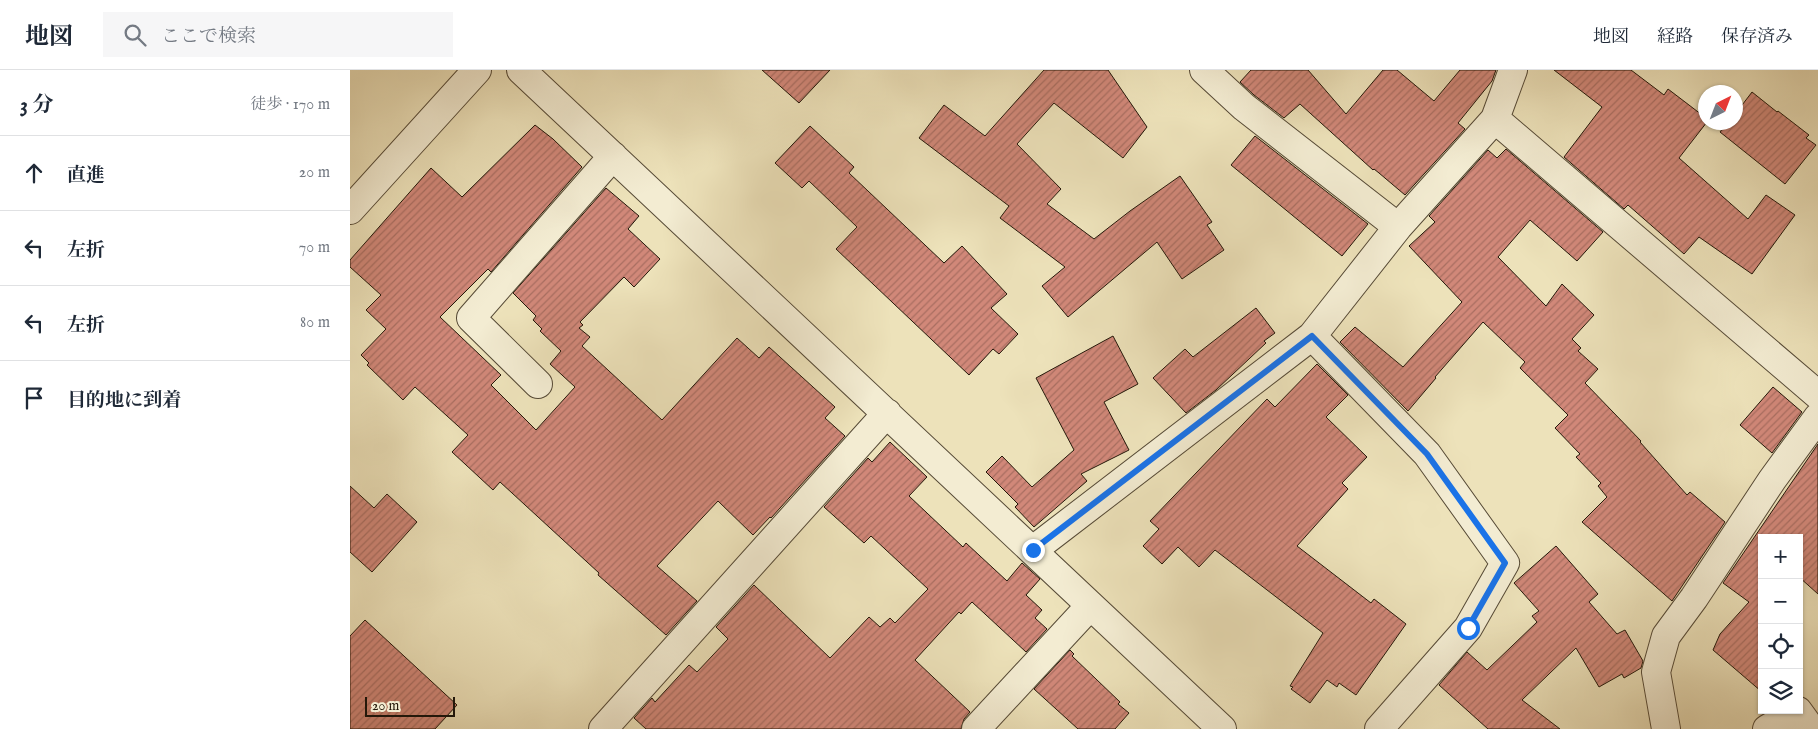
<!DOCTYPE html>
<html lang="ja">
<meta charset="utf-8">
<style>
:root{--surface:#fff;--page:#f6f6f7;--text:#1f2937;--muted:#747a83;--line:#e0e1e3}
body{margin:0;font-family:"IM FELL English","Noto Serif JP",serif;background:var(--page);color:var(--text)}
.controls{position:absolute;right:15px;bottom:15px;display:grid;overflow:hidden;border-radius:0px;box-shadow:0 1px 4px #0004}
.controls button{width:45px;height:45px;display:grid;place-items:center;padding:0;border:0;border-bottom:1px solid var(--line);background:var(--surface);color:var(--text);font:25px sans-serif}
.compass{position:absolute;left:1348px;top:15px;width:45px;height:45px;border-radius:50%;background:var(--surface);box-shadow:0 1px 4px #0004;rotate:42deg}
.scale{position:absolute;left:15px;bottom:12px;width:90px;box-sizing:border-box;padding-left:5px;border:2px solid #24180a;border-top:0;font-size:14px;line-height:18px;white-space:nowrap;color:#24180a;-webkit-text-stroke:4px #f3ecd2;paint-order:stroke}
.stop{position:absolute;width:15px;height:15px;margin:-11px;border:4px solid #1a73e8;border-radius:50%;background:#fff}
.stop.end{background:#1a73e8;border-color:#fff;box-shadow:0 1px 5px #0008}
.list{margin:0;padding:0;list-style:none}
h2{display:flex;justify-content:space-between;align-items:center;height:65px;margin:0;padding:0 20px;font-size:21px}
h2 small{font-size:16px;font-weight:400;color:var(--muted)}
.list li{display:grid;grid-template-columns:32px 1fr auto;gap:15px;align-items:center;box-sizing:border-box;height:75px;padding:0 20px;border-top:1px solid var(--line)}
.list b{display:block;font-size:19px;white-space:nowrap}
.list em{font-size:16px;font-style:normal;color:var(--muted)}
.icon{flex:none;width:28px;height:28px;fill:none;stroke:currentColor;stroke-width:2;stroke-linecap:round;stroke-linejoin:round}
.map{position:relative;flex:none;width:1468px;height:659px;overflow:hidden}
header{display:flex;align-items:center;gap:30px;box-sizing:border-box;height:70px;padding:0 25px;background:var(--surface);border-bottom:1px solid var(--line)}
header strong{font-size:24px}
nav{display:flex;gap:28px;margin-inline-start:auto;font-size:18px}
.search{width:350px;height:45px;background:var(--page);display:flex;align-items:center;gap:12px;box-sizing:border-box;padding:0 18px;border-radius:0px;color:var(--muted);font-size:19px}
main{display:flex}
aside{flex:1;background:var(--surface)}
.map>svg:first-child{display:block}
.building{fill:url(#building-hatch);stroke:#24180a}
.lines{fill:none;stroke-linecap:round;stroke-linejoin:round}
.minor-casing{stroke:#564a36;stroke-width:30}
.minor{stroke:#f3ecd2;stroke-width:28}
.route{stroke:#1a73e8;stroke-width:6}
</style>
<header>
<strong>地図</strong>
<div class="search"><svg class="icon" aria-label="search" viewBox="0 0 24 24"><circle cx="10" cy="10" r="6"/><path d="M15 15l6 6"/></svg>ここで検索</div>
<nav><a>地図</a><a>経路</a><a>保存済み</a></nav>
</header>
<main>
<aside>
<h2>3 分<small>徒歩 · 170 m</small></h2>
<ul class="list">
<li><svg class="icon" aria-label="ahead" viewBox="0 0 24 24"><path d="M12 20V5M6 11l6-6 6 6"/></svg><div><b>直進</b></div><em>20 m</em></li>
<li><svg class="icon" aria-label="left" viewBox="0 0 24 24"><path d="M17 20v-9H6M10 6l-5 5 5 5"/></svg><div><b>左折</b></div><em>70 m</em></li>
<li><svg class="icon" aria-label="left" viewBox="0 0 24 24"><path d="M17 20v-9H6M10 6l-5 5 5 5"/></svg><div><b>左折</b></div><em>80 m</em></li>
<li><svg class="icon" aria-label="arrive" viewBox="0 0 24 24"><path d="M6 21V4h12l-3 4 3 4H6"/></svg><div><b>目的地に到着</b></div></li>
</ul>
</aside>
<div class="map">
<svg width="1468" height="659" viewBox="0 0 1468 659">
<defs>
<pattern id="building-hatch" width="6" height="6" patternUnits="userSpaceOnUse" patternTransform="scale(1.25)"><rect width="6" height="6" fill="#d18879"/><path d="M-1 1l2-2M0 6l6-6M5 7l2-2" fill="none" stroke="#a96e61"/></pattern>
</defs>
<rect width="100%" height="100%" fill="#ede2ba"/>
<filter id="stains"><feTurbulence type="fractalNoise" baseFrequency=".004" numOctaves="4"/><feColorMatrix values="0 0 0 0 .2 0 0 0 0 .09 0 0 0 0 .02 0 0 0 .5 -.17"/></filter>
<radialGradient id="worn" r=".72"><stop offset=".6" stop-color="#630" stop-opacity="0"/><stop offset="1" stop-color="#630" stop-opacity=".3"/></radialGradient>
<!-- building -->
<path class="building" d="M 412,0 L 480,0 L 449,33 Z
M 694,0 L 758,0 L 797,57 L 773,88 L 704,33 L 667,74 L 711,119 L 697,134 L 744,169 L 780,141 L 830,106 L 862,152 L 857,155 L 874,180 L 832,209 L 807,172 L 718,247 L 692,216 L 715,197 L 650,148 L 659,136 L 569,68 L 594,35 L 635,66 Z
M 901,0 L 958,0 L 996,44 L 1033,0 L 1047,0 L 1084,31 L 1110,0 L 1146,0 L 1142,11 L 1108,53 L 1115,59 L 1055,125 L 1029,103 L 1024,99 L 1023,100 L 950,34 L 934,48 L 904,25 L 890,12 Z
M 1204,0 L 1281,0 L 1314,25 L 1318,19 L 1356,48 L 1357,52 L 1329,88 L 1398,149 L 1416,125 L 1445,145 L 1402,204 L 1349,167 L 1334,184 L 1278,135 L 1274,139 L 1214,87 L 1252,37 Z
M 1402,22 L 1427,42 L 1428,41 L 1459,65 L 1456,68 L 1466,75 L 1435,114 L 1370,62 L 1378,52 L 1386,52 L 1386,43 Z
M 185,55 L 203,69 L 232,97 L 141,202 L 138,199 L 90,247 L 151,305 L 141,315 L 186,360 L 225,317 L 200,294 L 211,281 L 190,261 L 192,259 L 183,250 L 186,246 L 163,223 L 256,118 L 289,146 L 278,159 L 310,189 L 284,217 L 274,207 L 230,252 L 233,255 L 229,258 L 240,267 L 232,276 L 312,350 L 387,268 L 409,288 L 419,277 L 485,337 L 475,348 L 495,366 L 421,448 L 420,447 L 403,465 L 368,431 L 307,496 L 347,531 L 316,565 L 248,505 L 249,503 L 150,412 L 143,420 L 102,382 L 118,365 L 65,317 L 53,330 L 17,295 L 19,293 L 11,285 L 36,259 L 16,240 L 31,225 L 0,197 L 0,190 L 81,98 L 112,127 Z
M 460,56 L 504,97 L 499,103 L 594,193 L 612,176 L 657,224 L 641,238 L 668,264 L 649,284 L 643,279 L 619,305 L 486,179 L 507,157 L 459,111 L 452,118 L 425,93 Z
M 905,66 L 1018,154 L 992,186 L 881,95 Z
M 1156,79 L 1253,162 L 1227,191 L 1180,150 L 1148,187 L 1196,236 L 1212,214 L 1244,245 L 1222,269 L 1231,278 L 1228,281 L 1248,299 L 1235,313 L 1291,371 L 1290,372 L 1337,425 L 1340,422 L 1375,452 L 1322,531 L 1232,452 L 1257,427 L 1248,416 L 1251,413 L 1226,387 L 1230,384 L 1205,358 L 1218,345 L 1170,298 L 1175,292 L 1133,252 L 1085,307 L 1086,308 L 1058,341 L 990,272 L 1005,257 L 1053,297 L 1112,232 L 1059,176 L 1085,152 L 1079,146 L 1138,80 L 1147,88 Z
M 906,238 L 925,263 L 914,271 L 916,273 L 866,320 L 836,343 L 803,308 L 835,279 L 843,287 Z
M 763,266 L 788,314 L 754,332 L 779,380 L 731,404 L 737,411 L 684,457 L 665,437 L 668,434 L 636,402 L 652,386 L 682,417 L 724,380 L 686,308 Z
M 967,294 L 998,325 L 976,347 L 1017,387 L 992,413 L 998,419 L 947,476 L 1021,533 L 1024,529 L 1056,554 L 1006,625 L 989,613 L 987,617 L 977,610 L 960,633 L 941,619 L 943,617 L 940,616 L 973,563 L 865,480 L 849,497 L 828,477 L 812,494 L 793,476 L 809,459 L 800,451 L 917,329 L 925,337 Z
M 1423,317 L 1452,342 L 1422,383 L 1390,355 Z
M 540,372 L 577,407 L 559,426 L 613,477 L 616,473 L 657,511 L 672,493 L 690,509 L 676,525 L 692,540 L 685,548 L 697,559 L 676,582 L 622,532 L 611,544 L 609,542 L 565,590 L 620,642 L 614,649 L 611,659 L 296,659 L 284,648 L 302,628 L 305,632 L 339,595 L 347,602 L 378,569 L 366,557 L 404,515 L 480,588 L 519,547 L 530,557 L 540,548 L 545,553 L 578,519 L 521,466 L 514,473 L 474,437 L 518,388 L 522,392 Z
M 1468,374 L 1468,524 L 1449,507 L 1449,468 L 1412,468 L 1412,622 L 1363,580 L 1370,564 L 1399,532 L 1373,513 Z
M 0,416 L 24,438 L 37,424 L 67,452 L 22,502 L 0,482 Z
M 1206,476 L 1248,524 L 1239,532 L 1267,564 L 1275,560 L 1293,591 L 1291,598 L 1274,608 L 1272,604 L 1249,617 L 1226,578 L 1172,630 L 1210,659 L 1138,659 L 1089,615 L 1117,582 L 1137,600 L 1187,552 L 1182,546 L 1189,541 L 1164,513 Z
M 15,550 L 107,635 L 85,659 L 0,659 L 0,566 Z
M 720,580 L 724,584 L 722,586 L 770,632 L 768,634 L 779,643 L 765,659 L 728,659 L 684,619 Z"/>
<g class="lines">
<!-- minor casing -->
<g class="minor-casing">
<path id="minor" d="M 171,0 L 872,659
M 854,0 L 894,37 L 1048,157
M 1145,49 L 1468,325
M 0,140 L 127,0
M 962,266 L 1077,384 L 1155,493 L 1118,558 L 1029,659
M 188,314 L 121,248 L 263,86
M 683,480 L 962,266 L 1048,157 L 1145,49 L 1163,0
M 253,659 L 537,343
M 626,659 L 740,536
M 1316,659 L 1306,602 L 1316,566 L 1344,528 L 1422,410 L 1468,347
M 1417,659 L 1448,641 L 1461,659"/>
</g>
<!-- minor -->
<use href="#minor" class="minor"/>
</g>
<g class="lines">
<!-- route -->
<path class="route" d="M 683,480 L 962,266 L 1077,384 L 1155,493 L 1118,558"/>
</g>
<rect width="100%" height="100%" filter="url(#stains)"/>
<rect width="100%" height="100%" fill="url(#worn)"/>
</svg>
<div class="controls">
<button>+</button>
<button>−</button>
<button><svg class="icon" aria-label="locate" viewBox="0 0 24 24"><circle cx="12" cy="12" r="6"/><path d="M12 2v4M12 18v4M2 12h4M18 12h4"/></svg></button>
<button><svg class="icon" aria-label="layers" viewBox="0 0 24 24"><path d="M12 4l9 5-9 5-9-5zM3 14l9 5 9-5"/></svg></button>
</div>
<svg class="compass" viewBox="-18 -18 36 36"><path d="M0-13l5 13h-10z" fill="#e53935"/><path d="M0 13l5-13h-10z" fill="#747a83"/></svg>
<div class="scale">20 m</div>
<div class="stop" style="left:1118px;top:558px"></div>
<div class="stop end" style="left:683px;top:480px"></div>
</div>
</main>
